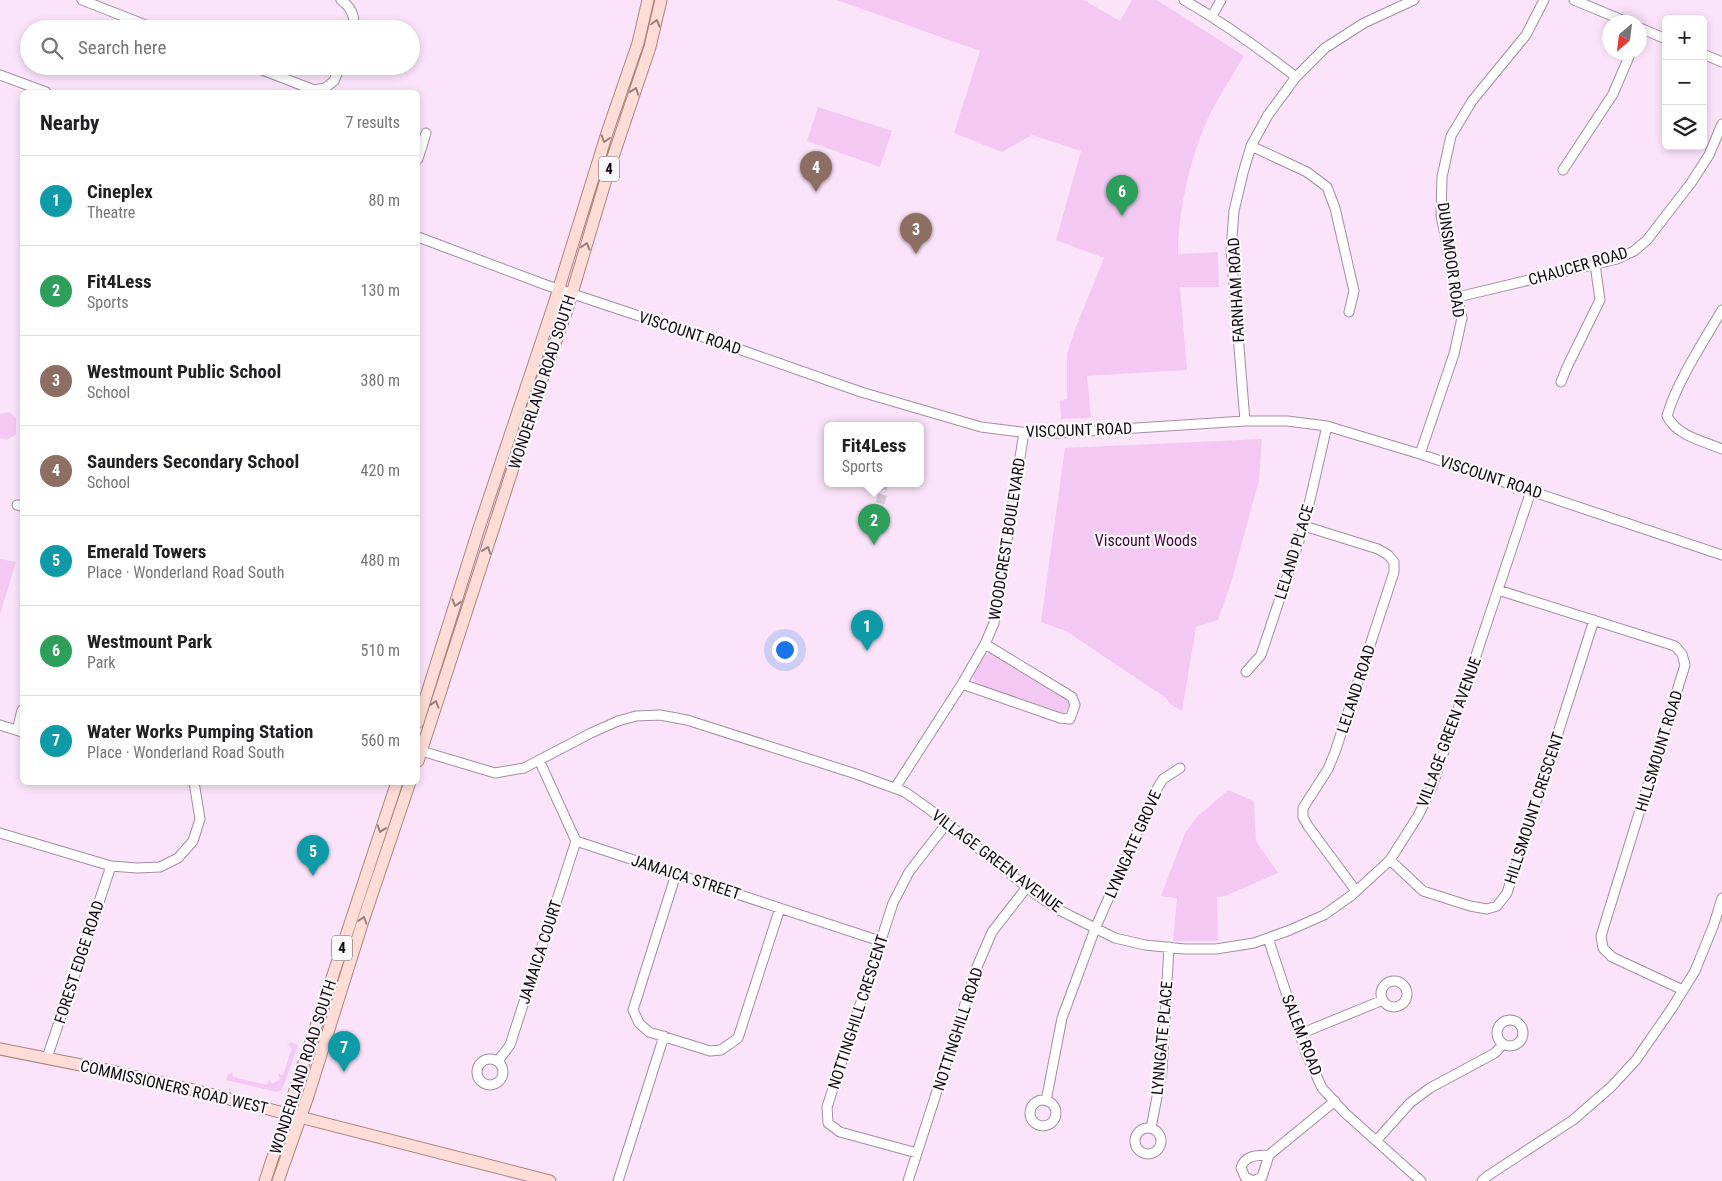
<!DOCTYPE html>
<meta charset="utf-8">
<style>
:root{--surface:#fff;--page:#f2f2f2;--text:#202124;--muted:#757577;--line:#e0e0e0;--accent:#d93025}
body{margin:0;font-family:"Roboto Condensed",sans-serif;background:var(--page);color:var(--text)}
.controls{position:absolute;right:15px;top:15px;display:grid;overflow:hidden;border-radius:8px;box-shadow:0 2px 8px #0003}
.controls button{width:45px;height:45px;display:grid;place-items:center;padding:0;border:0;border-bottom:1px solid var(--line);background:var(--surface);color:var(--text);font:25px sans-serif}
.compass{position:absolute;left:1602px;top:15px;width:45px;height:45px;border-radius:50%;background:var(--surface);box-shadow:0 2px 8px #0003;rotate:208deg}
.you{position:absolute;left:784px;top:649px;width:18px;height:18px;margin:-12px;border:4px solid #fff;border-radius:50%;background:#1a73e8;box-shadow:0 0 0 8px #1a73e833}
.badge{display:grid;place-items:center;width:32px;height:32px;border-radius:50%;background:var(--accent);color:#fff;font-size:16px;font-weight:700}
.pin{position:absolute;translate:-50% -41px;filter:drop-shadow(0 1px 2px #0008)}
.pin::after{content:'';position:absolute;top:26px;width:18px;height:15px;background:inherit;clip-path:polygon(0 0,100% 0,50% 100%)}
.popup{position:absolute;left:824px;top:422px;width:100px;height:65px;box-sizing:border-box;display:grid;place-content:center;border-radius:8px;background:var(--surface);filter:drop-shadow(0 1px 4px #0005);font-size:16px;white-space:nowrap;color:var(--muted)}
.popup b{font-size:19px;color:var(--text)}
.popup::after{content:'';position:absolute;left:50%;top:100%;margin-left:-10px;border:10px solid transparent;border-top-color:var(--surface)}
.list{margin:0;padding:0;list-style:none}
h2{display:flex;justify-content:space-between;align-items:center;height:65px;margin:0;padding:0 20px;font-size:21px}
h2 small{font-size:16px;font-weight:400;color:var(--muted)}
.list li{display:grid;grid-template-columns:32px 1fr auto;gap:15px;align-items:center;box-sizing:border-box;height:90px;padding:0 20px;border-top:1px solid var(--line)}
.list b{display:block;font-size:19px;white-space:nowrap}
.list p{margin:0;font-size:16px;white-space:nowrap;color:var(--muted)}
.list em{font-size:16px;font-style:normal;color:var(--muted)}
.icon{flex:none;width:28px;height:28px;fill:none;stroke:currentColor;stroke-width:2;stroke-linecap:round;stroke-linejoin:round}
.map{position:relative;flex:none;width:1722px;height:1181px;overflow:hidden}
.search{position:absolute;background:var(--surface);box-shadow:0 2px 8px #0003;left:20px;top:20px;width:400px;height:55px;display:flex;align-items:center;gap:12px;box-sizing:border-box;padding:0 18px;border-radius:28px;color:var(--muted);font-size:19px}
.panel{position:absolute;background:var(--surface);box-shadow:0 2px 8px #0003;left:20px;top:90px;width:400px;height:695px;border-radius:8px}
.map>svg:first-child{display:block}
.green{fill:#f3c8f3}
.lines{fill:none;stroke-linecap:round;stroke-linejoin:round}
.minor-tunnel{stroke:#d8c3d7;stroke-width:9;stroke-dasharray:9 4.5;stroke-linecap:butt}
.minor-casing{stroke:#a28da2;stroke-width:11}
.major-casing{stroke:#ac837f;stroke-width:13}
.minor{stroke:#fff;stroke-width:9}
.major{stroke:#ffdcd5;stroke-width:11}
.oneway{stroke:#957e7e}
.labels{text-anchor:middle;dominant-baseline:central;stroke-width:4.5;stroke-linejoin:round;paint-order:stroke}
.shield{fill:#fcf8fc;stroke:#595259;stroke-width:1}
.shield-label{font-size:15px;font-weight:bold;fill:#130b13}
.street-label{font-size:16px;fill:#130b13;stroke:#fcf8fc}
.park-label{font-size:16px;fill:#47004a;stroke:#fcf8fc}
</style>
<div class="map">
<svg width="1722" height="1181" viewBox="0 0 1722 1181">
<rect width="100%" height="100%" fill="#fbe4fa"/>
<!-- green -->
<path class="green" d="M 837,0 L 1084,0 L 1120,21 L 1132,0 L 1157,0 L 1244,56 C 1233,74 1221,93 1211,112 C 1191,152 1178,210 1178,254 L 1218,252 L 1219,287 L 1180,287 L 1187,370 L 1087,376 L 1091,418 L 1061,419 L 1060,401 L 1067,399 L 1067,354 L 1076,327 L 1104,258 L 1056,240 L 1081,151 L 1032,135 L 1002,152 L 954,133 L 980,51 Z
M 818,107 L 892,131 L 880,167 L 807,141 Z
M 9,412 L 16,418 L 16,434 L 7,440 L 0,438 L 0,414 Z
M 1262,439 L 1259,480 L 1231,583 L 1218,620 L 1196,627 L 1182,711 L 1170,704 L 1166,698 L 1066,631 L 1041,622 L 1065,448 Z
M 0,559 L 16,562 L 0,614 Z
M 993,653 L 1063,695 L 1068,701 L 1069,706 C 1065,715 1060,713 1052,712 L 977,686 L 973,676 L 984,655 Z
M 1228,790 L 1254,801 L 1256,841 L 1278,873 L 1225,896 L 1217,897 L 1218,941 L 1173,941 L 1177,898 L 1161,896 L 1185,833 L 1197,817 Z
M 290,1042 L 298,1045 L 282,1090 L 277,1092 L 226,1080 L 228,1075 L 232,1072 L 233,1077 L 267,1085 L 269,1079 L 272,1084 L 280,1079 L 278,1074 L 283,1075 L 292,1048 L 287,1045 Z"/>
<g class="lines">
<!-- minor-tunnel -->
<path class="minor-tunnel" d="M 876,516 L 883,493 L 882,484"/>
<!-- minor casing -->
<g class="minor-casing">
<path id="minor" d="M 82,0 L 156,29
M 341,0 C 351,7 356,16 353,29
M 1184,0 C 1224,23 1260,49 1296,77
M 1574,0 L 1627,22
M 1212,16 L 1221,0
M 1640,28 L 1666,39
M 1703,54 L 1722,62
M 252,66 L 314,90 L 325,88 L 334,81 L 340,66
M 0,75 L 46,92
M 1251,146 L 1307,172 L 1327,187 L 1335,208 L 1354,291 L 1349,312
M 418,159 L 426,133
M 1563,170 L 1613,94 L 1631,52
M 418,237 L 546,285 L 621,310 L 730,346 L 861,392 L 981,427 L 1021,432 L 1058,433 L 1245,421 L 1287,421 L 1327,426 L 1420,454 L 1722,555
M 1458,297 L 1617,259 L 1634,251 L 1647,240 L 1691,183 L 1709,155 L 1722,124
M 1722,310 C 1704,341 1676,383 1667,416 C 1677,436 1703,441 1722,449
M 1561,382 L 1567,367 L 1600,300 L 1595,264
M 1245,421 L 1231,249 L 1234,211 L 1243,173 L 1251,146 L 1268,115 L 1296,77 L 1325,48 L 1364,23 L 1414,0
M 1420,454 L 1454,354 L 1462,318 L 1441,216 L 1442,177 L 1451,136 L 1472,101 L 1526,35 L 1544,0
M 17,505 L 22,506
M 1304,526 L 1378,549 L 1388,555 L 1394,562 L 1394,572 L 1335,752 L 1328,769 L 1303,808 L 1303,817 L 1308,826 L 1356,891
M 1498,590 L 1675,646 L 1682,654 L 1685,665 L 1601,936 L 1603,948 L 1612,957 L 1683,990
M 1246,672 L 1261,655 L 1304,526 L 1327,426
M 962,684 L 985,644
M 0,725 L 22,732
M 17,730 L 22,710
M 418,750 L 495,773 L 524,768 L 591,733 L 618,721 L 636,716 L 660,715 L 687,720 L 856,774 L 905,792 L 929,809 L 1033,892 L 1057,909 L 1115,938 L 1145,945 L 1185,949 L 1216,949 L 1254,943 L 1290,930 L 1324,915 L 1352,895 L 1390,860 L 1418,816 L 1432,787 L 1531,491
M 539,760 L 576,841 L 880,941
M 895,788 L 962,684 L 1060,718 L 1070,719 L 1075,705 L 1072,697 L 985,644 L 994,623 L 1024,432
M 0,833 L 111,866 L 137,868 L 160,867 L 178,858 L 193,841 L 200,819 L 194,782
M 1390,860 L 1423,891 L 1470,906 L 1487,909 L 1497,906 L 1507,893 L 1594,620
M 676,874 L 633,1010 L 639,1023 L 649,1032 L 710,1051 L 721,1050 L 738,1038 L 780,908
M 1268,938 L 1306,1053 L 1322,1088 L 1345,1113 L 1421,1181
M1381 994a13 13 0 1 1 26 0a13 13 0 1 1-26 0Z
M1497 1033a13 13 0 1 1 26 0a13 13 0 1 1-26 0Z
M 1300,1034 L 1383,1000
M 47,1058 L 111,866
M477 1072a13 13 0 1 1 26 0a13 13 0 1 1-26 0Z
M 498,1061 L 510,1045 L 576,841
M1030 1113a13 13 0 1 1 26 0a13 13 0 1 1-26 0Z
M 1046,1101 L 1062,1018 L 1095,929 L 1154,794 L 1163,779 L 1180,768
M 1151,1128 L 1162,1071 L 1169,947
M1135 1141a13 13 0 1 1 26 0a13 13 0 1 1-26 0Z
M 1376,1141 L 1410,1103 L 1430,1088 L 1495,1053 L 1503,1044
M 917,1153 L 840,1132 L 828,1123 L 827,1107 L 893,903 L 909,872 L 947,823
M 1269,1155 C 1258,1156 1245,1154 1241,1168 L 1245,1177 L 1253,1181 L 1262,1177 L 1269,1155 L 1335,1101
M 618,1181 L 664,1036
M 908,1181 L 977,967 L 992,932 L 1027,887
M 1482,1181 L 1489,1175 L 1573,1120 L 1611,1087 L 1636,1060 L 1672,1008 L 1695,971 L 1714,924 L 1722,898"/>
</g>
<!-- major casing -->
<g class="major-casing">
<path id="major" d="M 418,722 L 478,531 L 554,304 L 607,133 L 638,43 L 648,0
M 418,761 L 538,391 L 567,310 L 610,166 L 650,47 L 661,0
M 0,1049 L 116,1072 L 194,1090 L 550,1181
M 265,1181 C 309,1048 352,915 397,782
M 278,1181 L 308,1096 L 363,921 L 410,782"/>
</g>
<!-- minor -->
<use href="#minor" class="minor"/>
<!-- major -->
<use href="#major" class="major"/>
</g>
<!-- one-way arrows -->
<defs><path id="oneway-chevron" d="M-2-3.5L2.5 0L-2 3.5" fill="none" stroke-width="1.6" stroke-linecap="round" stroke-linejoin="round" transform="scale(1.25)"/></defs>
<g class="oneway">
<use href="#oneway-chevron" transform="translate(656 23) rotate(-75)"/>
<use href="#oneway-chevron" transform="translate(635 91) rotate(-71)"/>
<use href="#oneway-chevron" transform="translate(605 139) rotate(108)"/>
<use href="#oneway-chevron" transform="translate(586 246) rotate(-73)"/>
<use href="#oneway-chevron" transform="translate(487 550) rotate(-71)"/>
<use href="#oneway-chevron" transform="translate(456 603) rotate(107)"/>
<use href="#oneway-chevron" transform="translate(435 704) rotate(-73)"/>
<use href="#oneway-chevron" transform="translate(381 829) rotate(109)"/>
<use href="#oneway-chevron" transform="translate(363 920) rotate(-72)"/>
</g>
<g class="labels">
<!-- shield labels -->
<g class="shield">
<rect x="599" y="156.5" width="20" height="25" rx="4"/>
<rect x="332" y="935.5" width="20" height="25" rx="4"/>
</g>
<g class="shield-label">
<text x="609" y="169">4</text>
<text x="342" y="948">4</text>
</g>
<!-- street labels -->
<g class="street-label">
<text transform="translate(1451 260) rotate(82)">DUNSMOOR ROAD</text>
<text transform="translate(1578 266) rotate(-16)">CHAUCER ROAD</text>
<text transform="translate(1236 290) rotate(-93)">FARNHAM ROAD</text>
<text transform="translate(690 333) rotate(18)">VISCOUNT ROAD</text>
<text transform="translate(542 382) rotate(-72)">WONDERLAND ROAD SOUTH</text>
<text transform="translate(1079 430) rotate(-2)">VISCOUNT ROAD</text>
<text transform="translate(1491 477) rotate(18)">VISCOUNT ROAD</text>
<text transform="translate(1007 539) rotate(-81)">WOODCREST BOULEVARD</text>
<text transform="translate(1294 552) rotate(-73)">LELAND PLACE</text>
<text transform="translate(1356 689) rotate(-72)">LELAND ROAD</text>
<text transform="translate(1449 732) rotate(-70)">VILLAGE GREEN AVENUE</text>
<text transform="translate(1659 751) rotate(-73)">HILLSMOUNT ROAD</text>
<text transform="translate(1534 808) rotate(-72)">HILLSMOUNT CRESCENT</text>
<text transform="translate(1133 844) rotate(-66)">LYNNGATE GROVE</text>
<text transform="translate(997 861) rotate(37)">VILLAGE GREEN AVENUE</text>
<text transform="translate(686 877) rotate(18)">JAMAICA STREET</text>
<text transform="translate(540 952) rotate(-72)">JAMAICA COURT</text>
<text transform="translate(79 962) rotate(-72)">FOREST EDGE ROAD</text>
<text transform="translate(858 1012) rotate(-72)">NOTTINGHILL CRESCENT</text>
<text transform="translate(958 1029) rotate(-72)">NOTTINGHILL ROAD</text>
<text transform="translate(1302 1035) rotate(69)">SALEM ROAD</text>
<text transform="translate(1162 1038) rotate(-85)">LYNNGATE PLACE</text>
<text transform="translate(303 1067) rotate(-72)">WONDERLAND ROAD SOUTH</text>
<text transform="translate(174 1087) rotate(13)">COMMISSIONERS ROAD WEST</text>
</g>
<!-- park labels -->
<g class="park-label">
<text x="1146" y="540">Viscount Woods</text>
</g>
</g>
</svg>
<div class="controls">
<button>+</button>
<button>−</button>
<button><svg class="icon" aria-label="layers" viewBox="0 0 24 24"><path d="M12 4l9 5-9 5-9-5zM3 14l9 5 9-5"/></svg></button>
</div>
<svg class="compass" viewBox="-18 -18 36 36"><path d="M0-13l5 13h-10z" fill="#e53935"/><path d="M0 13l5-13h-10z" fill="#757577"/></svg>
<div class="you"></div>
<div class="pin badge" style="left:867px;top:651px;background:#0f9aa8">1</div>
<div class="pin badge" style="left:874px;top:545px;background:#2e9e5b">2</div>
<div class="popup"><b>Fit4Less</b>Sports</div>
<div class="pin badge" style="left:916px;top:254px;background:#8d6e63">3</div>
<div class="pin badge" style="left:816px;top:192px;background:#8d6e63">4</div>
<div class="pin badge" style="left:313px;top:876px;background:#0f9aa8">5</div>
<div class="pin badge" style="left:1122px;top:216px;background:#2e9e5b">6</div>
<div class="pin badge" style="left:344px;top:1072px;background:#0f9aa8">7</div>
<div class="search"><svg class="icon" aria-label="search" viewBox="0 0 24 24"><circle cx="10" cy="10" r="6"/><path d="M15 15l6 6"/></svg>Search here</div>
<section class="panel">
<h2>Nearby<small>7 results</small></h2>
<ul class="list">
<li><span class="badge" style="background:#0f9aa8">1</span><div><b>Cineplex</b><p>Theatre</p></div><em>80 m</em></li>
<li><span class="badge" style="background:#2e9e5b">2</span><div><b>Fit4Less</b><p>Sports</p></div><em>130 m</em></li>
<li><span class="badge" style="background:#8d6e63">3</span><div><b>Westmount Public School</b><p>School</p></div><em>380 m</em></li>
<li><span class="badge" style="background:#8d6e63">4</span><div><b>Saunders Secondary School</b><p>School</p></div><em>420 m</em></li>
<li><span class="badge" style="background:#0f9aa8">5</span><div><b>Emerald Towers</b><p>Place · Wonderland Road South</p></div><em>480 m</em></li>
<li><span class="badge" style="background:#2e9e5b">6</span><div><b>Westmount Park</b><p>Park</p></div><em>510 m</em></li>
<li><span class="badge" style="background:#0f9aa8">7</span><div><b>Water Works Pumping Station</b><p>Place · Wonderland Road South</p></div><em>560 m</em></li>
</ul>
</section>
</div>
